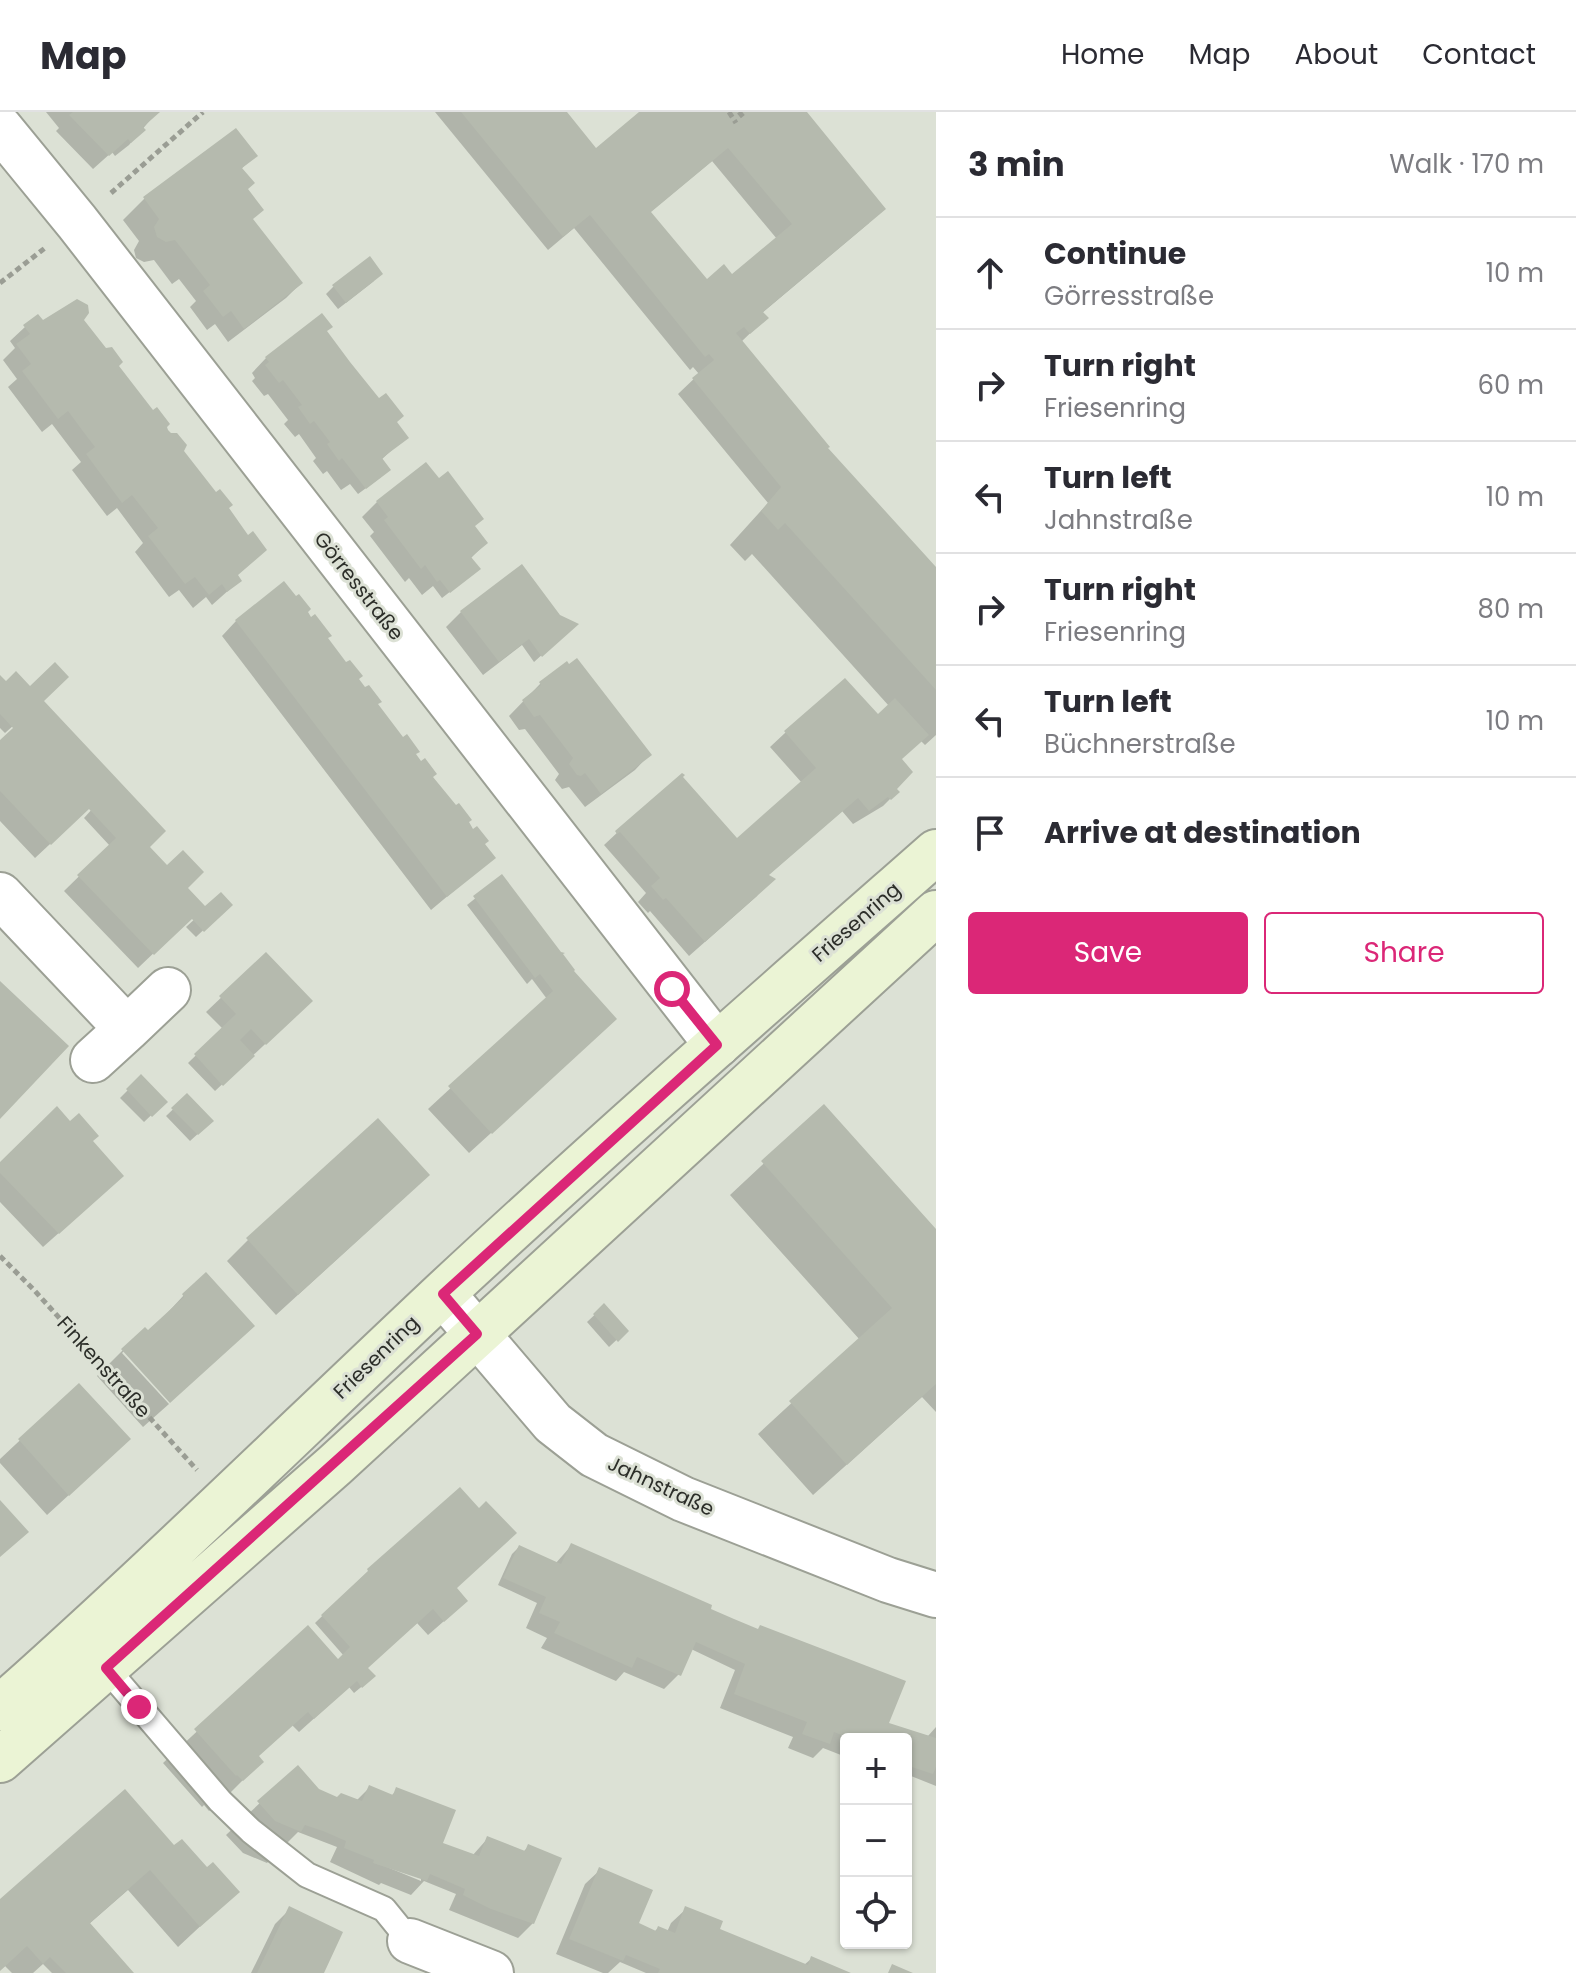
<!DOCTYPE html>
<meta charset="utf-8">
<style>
:root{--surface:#fff;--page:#f7f7f7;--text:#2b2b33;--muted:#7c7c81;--line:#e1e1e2;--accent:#db2777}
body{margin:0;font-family:Poppins,sans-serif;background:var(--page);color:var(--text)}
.controls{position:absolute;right:24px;bottom:24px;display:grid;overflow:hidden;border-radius:8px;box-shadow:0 2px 6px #0004}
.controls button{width:72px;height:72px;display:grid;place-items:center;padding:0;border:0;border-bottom:2px solid var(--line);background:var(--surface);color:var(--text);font:40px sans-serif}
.stop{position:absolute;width:24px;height:24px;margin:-18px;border:6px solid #db2777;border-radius:50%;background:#fff}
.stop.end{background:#db2777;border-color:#fff;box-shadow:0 2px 8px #0008}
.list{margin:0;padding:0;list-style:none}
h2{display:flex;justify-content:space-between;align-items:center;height:104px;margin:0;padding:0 32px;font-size:34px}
h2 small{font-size:26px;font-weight:400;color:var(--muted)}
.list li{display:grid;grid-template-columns:52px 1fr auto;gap:24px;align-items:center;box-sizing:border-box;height:112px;padding:0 32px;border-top:2px solid var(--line)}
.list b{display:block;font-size:30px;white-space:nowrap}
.list p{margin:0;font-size:26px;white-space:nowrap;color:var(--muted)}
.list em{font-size:26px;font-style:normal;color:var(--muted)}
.actions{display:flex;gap:16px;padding:24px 32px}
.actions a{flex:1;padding:18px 0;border:2px solid var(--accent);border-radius:8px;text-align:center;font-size:28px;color:var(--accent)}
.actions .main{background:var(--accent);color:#fff}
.icon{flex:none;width:44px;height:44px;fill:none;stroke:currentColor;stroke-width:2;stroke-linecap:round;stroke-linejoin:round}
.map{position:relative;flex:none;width:936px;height:1861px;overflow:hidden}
header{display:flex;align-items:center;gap:48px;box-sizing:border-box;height:112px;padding:0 40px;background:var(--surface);border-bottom:2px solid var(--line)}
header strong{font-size:38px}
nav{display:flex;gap:44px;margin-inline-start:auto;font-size:28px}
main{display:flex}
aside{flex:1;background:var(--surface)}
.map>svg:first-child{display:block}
.shadow{fill:#0003;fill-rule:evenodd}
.building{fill:#b5baae;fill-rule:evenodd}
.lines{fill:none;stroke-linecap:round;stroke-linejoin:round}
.lane-casing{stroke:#9ca095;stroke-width:28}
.street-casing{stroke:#9ca095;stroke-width:48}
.secondary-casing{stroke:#9ca095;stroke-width:48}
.path{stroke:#9a9d94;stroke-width:5;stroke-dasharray:6 4;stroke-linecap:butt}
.lane{stroke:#fff;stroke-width:24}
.street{stroke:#fff;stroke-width:44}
.secondary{stroke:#ebf4d5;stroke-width:44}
.route{stroke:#db2777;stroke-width:10}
.labels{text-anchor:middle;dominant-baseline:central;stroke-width:6;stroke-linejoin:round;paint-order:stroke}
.street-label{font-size:20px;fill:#2c2e29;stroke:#dce1d5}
</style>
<header>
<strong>Map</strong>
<nav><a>Home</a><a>Map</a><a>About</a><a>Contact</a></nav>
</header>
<main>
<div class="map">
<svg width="936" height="1861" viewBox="0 0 936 1861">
<rect width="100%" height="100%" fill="#dce1d5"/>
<!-- shadow -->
<path class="shadow" d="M 46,0 L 157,0 L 129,33 L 115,44 L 112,40 L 93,57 L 56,19 L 59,16 Z
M 435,0 L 564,0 L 595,39 L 642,0 L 806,0 L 869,111 L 762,201 L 766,206 L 741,230 L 825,337 L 936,458 L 936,623 L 925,633 L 920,628 L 900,648 L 895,677 L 897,680 L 883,694 L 853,712 L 842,699 L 767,764 L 757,784 L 689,844 L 650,799 L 648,801 L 638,790 L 646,781 L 604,733 L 619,719 L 736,729 L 802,671 L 770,635 L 785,621 L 845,568 L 878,605 L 889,594 L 752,442 L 745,449 L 730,433 L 768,391 L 678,282 L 699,262 L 693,255 L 690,258 L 574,116 L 548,138 ZM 712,49 L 777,127 L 731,165 L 706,170 L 649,101 Z
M 236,19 L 255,43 L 241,57 L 252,108 L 301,171 L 286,186 L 228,230 L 215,212 L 207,218 L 190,195 L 196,189 L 179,167 L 172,172 L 154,148 L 144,150 L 136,146 L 134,138 L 139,129 L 123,108 L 144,87 Z
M 374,169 L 338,197 L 326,182 L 333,175 Z
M 82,208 L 226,397 L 236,464 L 239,469 L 212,493 L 206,485 L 193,496 L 179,478 L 169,485 L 135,440 L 143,431 L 117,396 L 107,404 L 72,358 L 81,350 L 68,333 L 52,312 L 42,320 L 8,275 L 17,267 L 3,248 L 15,236 L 10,229 L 25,215 Z
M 325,220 L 406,325 L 381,348 L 381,365 L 358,382 L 350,372 L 341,378 L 327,359 L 323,362 L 313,349 L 316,346 L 299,322 L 295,325 L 284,312 L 288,308 L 268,282 L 264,284 L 252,269 L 255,266 L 252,261 L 266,246 Z
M 377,390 L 486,431 L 470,447 L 479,457 L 442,486 L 433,474 L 422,483 L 409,466 L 405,470 L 370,424 L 374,420 L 362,405 Z
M 305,500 L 493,746 L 431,798 L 222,524 L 236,509 Z
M 461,500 L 560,506 L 576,512 L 534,550 L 522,533 L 483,563 L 446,515 Z
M 566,552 L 649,643 L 635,658 L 585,695 L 569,675 L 562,677 L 555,668 L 559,662 L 525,617 L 519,618 L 509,604 L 540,572 Z
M 0,565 L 6,572 L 41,589 L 147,735 L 203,794 L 138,856 L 64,779 L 110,734 L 84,706 L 94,695 L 92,693 L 35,746 L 0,709 L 0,631 L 17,615 L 14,613 L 5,621 L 0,616 Z
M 502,765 L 593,928 L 469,1041 L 428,997 L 547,887 L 532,867 L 527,872 L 467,793 Z
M 221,783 L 230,793 L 196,825 L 186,815 Z
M 266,843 L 295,904 L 215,979 L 188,951 L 223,917 L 206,900 Z
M 141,965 L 165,990 L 144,1010 L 120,986 Z
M 187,984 L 212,1009 L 190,1029 L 166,1004 Z
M 824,995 L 936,1120 L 936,1300 L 922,1285 L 813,1383 L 758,1322 L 860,1228 L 730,1083 Z
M 90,1030 L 106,1079 L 43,1135 L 0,1090 L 0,1052 Z
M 406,1084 L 276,1203 L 227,1149 L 248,1128 Z
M 184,1183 L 252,1214 L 125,1238 L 122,1241 L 169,1292 L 143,1315 L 97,1264 L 123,1238 L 158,1211 Z
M 604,1194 L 626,1219 L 609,1235 L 587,1210 Z
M 79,1273 L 107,1348 L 47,1403 L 0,1351 L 0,1347 Z
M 571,1434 L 705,1506 L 886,1613 L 928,1624 L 936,1615 L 936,1674 L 906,1662 L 906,1627 L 846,1627 L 846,1645 L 823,1636 L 813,1646 L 788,1636 L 793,1625 L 720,1596 L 735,1558 L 691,1537 L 679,1562 L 664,1577 L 624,1560 L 616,1569 L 541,1536 L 547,1526 L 526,1516 L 537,1491 L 498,1473 L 512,1442 L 519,1435 L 555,1452 Z
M 382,1446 L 455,1477 L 451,1503 L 428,1523 L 417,1511 L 366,1556 L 366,1571 L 354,1581 L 349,1575 L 299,1620 L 292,1613 L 257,1645 L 261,1650 L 229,1682 L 209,1699 L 204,1693 L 202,1695 L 163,1651 L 308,1516 L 338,1550 L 344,1544 L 315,1511 Z
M 298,1655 L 318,1678 L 337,1688 L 356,1689 L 369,1676 L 391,1684 L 397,1678 L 440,1732 L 472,1744 L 488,1726 L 523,1740 L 529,1734 L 533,1811 L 518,1826 L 449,1798 L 456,1782 L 424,1769 L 411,1783 L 381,1771 L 379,1773 L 330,1750 L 337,1735 L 298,1720 L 267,1751 L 243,1741 L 226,1723 ZM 387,1755 L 421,1765 L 421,1769 Z
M 174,1736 L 237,1780 L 178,1835 L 128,1778 L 89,1812 L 132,1861 L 52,1861 L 43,1852 L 33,1861 L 12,1861 L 5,1854 L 0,1858 L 0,1789 Z
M 600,1758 L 634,1820 L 654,1820 L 658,1816 L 667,1820 L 671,1811 L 686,1797 L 717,1818 L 804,1853 L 811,1847 L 846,1861 L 646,1861 L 620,1850 L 608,1861 L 603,1861 L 556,1842 L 585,1772 Z
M 290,1797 L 322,1861 L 251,1861 L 275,1812 Z"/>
<!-- building -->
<path class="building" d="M 73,0 L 160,0 L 143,15 L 146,18 L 131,31 L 128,27 L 109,44 L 69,3 Z
M 461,0 L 567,0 L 596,36 L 639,0 L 807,0 L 886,97 L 763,200 L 769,206 L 750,222 L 744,215 L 736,221 L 830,335 L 828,336 L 936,455 L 936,578 L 785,411 L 778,418 L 761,399 L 781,375 L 692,266 L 714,248 L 709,242 L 705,245 L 590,103 L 563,125 ZM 728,36 L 792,112 L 732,162 L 724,152 L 707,167 L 651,100 Z
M 236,16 L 258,44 L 242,56 L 255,71 L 248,77 L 264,98 L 253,107 L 303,171 L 244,217 L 231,199 L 223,205 L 203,179 L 210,173 L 175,128 L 166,130 L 157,125 L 154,115 L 159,107 L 143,85 Z
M 370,144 L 383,162 L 346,191 L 332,173 Z
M 77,187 L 88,193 L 89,201 L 84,208 L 106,236 L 112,235 L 123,250 L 119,254 L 153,298 L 157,295 L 170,312 L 167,315 L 168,318 L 171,321 L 177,321 L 187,333 L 184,339 L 216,380 L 220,377 L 233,393 L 229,396 L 248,423 L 253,419 L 267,438 L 238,463 L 242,469 L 227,480 L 222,472 L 209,483 L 195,465 L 185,472 L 148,424 L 158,416 L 132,383 L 122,391 L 86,342 L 95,335 L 82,318 L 68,299 L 58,307 L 22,259 L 31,252 L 16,232 L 30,222 L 23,213 L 38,202 L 43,208 Z
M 322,201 L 333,215 L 327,219 L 350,250 L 379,286 L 386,281 L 404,304 L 397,310 L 409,326 L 382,346 L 391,358 L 366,377 L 342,346 L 339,349 L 327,332 L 330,330 L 314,309 L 310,312 L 298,295 L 302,293 L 283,268 L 279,271 L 265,253 L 269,250 L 265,245 Z
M 426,350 L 439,366 L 448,359 L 484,407 L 475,414 L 488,431 L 471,445 L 481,457 L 450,481 L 440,468 L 437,470 L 425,453 L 421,457 L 384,408 L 388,405 L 376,389 Z
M 522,452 L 560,503 L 579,512 L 542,545 L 529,527 L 499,550 L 460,499 Z
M 284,469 L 296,484 L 299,482 L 311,497 L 308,500 L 311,505 L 315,502 L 332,524 L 328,526 L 346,550 L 350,548 L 363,564 L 359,567 L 365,575 L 369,573 L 382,590 L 378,592 L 403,625 L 407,622 L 420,640 L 416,642 L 421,649 L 425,646 L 437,662 L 433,665 L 456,693 L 459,691 L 472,708 L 469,710 L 473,717 L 477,714 L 489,729 L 485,732 L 496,746 L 447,785 L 235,508 Z
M 577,546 L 652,643 L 601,682 L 585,661 L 581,664 L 577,663 L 569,652 L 573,646 L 540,603 L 534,605 L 522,588 L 541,573 L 539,570 L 567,549 L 569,552 Z
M 55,550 L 69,565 L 44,589 L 166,719 L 150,735 L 167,753 L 183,738 L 204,760 L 188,776 L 205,794 L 221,780 L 233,793 L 204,820 L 192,807 L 154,843 L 77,763 L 116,726 L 102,711 L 89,697 L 51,733 L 0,679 L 0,628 L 13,616 L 0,602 L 0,563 L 6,569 L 16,559 L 30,574 Z
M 845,566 L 878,602 L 895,586 L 929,623 L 902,647 L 913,660 L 897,677 L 900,680 L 891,688 L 888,685 L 869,699 L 858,686 L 769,763 L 776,767 L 705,830 L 666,786 L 663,788 L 651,774 L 660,766 L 620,720 L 617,722 L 615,719 L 682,661 L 685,663 L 683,665 L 737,726 L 816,656 L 784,619 Z
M 502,762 L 561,840 L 565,841 L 563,842 L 575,858 L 574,859 L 617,907 L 492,1022 L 448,974 L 553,879 L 540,862 L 535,866 L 473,784 Z
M 266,840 L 313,889 L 266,933 L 251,917 L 240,928 L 255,944 L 223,974 L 194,942 L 236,902 L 219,884 Z
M 0,869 L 69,934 L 0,1007 Z
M 141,962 L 168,990 L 152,1005 L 126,977 Z
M 187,981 L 214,1009 L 198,1023 L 171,996 Z
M 824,992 L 936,1117 L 936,1272 L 847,1353 L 789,1289 L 892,1196 L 761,1049 Z
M 57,994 L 70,1009 L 79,1001 L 99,1024 L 93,1029 L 124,1064 L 59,1122 L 0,1061 L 0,1050 Z
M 378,1006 L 430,1063 L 298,1183 L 246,1126 Z
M 206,1160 L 255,1214 L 170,1291 L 121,1237 L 145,1215 L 148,1218 L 184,1185 L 182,1182 Z
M 604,1191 L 629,1219 L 618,1230 L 593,1202 Z
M 79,1271 L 131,1327 L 69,1384 L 18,1327 Z
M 460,1375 L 479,1396 L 486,1389 L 517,1421 L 457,1476 L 468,1489 L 444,1510 L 433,1497 L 368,1556 L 376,1564 L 362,1576 L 357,1569 L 314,1607 L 308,1600 L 259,1644 L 264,1650 L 243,1669 L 237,1663 L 236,1664 L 194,1617 L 308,1513 L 338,1547 L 350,1535 L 321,1503 L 368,1459 L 367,1457 Z
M 0,1388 L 29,1420 L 0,1445 Z
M 571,1431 L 712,1493 L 711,1497 L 734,1507 L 758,1517 L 760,1513 L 906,1569 L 889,1611 L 936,1626 L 936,1655 L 933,1662 L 906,1653 L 906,1627 L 852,1627 L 834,1620 L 830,1632 L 802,1622 L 807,1610 L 734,1582 L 745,1552 L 696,1530 L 681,1564 L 637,1545 L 632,1556 L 554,1521 L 560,1510 L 539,1501 L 546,1485 L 503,1466 L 519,1433 L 561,1452 Z
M 298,1653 L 319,1677 L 337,1685 L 341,1681 L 362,1689 L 369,1673 L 393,1683 L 396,1675 L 456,1698 L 443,1731 L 479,1744 L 487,1724 L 525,1739 L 528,1732 L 562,1746 L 534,1812 L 491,1797 L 463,1783 L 465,1777 L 430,1762 L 427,1769 L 373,1751 L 374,1748 L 344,1736 L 346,1729 L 323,1719 L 305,1713 L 301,1720 L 275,1709 L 257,1689 Z
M 125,1677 L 174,1733 L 182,1727 L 207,1755 L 213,1750 L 240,1780 L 200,1815 L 150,1758 L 90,1811 L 134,1861 L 66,1861 L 50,1845 L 43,1852 L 27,1834 L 0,1859 L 0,1787 Z
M 599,1755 L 653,1778 L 639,1811 L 656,1819 L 658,1814 L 675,1821 L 685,1794 L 723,1809 L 720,1817 L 808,1853 L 811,1844 L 851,1861 L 658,1861 L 660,1857 L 626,1843 L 623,1849 L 569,1827 Z
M 289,1794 L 343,1820 L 324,1861 L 257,1861 Z
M 892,1852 L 913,1861 L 888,1861 Z"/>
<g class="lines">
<!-- lane casing -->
<g class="lane-casing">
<path id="lane" d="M 106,1556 L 220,1689 L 251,1719 L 307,1763 L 384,1797 L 410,1829"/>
</g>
<!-- street casing -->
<g class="street-casing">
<path id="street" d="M 0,16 L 77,110 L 717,933
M 0,783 L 127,917 L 168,878
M 93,948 L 127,917
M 443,1182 L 553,1311 L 594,1343 L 683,1387 L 888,1468 L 936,1483
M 410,1829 L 491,1861"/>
</g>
<!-- secondary casing -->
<g class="secondary-casing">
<path id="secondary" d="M 0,1596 C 151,1462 295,1320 442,1182 C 604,1031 770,886 936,740
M 0,1648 L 335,1353 L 936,801"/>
</g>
<!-- path -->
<path class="path" d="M 729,0 L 736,11
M 739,0 L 744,6
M 111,81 L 203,0
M 0,171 L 45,136
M 0,1144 L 34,1178 L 197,1358"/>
<!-- lane -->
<use href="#lane" class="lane"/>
<!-- street -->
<use href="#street" class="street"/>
<!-- secondary -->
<use href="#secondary" class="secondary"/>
</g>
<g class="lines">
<!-- route -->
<path class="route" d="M 139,1595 L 106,1556 L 477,1222 L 443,1182 L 717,933 L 672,877"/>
</g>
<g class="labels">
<!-- street labels -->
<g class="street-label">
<text transform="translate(359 474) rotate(52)">Görresstraße</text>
<text transform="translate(856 810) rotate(-41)">Friesenring</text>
<text transform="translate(376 1245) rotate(-44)">Friesenring</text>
<text transform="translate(104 1255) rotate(48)">Finkenstraße</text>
<text transform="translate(661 1374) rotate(25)">Jahnstraße</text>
</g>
</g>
</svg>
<div class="controls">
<button>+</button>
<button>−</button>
<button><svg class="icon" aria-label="locate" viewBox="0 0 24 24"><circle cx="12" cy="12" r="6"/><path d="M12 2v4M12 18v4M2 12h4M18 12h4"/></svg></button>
</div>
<div class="stop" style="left:672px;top:877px"></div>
<div class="stop end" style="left:139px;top:1595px"></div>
</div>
<aside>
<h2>3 min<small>Walk · 170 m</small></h2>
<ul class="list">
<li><svg class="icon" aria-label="ahead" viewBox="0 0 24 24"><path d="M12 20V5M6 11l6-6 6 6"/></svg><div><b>Continue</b><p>Görresstraße</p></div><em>10 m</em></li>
<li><svg class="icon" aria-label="right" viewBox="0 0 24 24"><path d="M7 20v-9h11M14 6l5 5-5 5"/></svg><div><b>Turn right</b><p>Friesenring</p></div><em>60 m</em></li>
<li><svg class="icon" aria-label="left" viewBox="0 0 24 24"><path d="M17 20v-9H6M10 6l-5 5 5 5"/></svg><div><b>Turn left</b><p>Jahnstraße</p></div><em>10 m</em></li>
<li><svg class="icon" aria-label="right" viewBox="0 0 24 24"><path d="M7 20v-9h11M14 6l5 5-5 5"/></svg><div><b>Turn right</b><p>Friesenring</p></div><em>80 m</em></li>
<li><svg class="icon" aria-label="left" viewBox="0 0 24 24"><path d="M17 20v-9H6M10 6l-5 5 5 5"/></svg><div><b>Turn left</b><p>Büchnerstraße</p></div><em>10 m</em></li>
<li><svg class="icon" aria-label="arrive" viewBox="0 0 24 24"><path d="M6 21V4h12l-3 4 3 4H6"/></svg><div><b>Arrive at destination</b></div></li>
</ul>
<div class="actions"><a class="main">Save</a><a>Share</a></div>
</aside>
</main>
